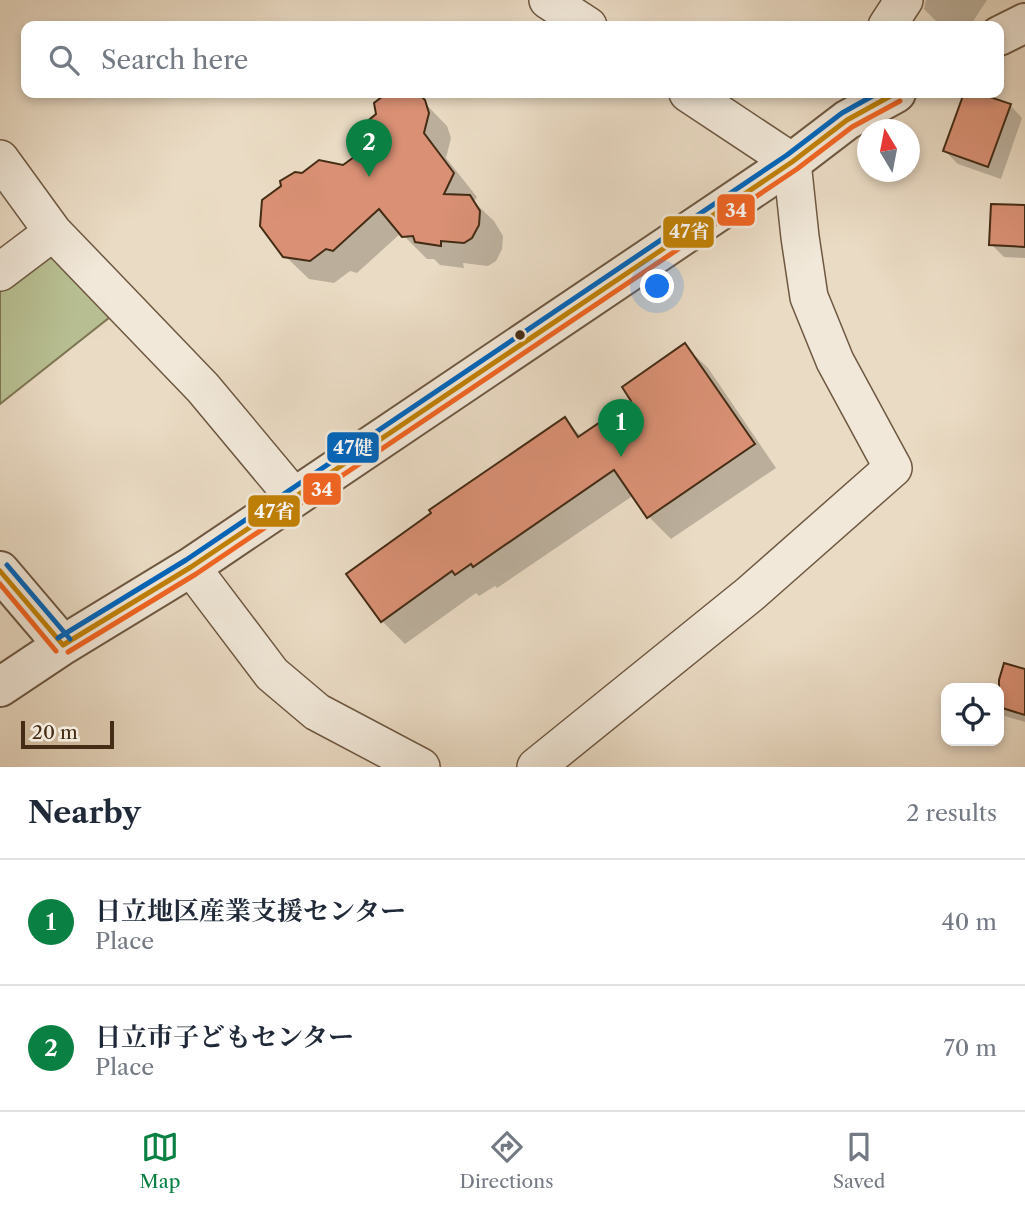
<!DOCTYPE html>
<meta charset="utf-8">
<style>
:root{--surface:#fff;--page:#f6f6f7;--text:#1f2937;--muted:#747a83;--line:#e0e1e3;--accent:#0b8043}
body{margin:0;font-family:"Libre Caslon Text","Noto Serif JP",serif;background:var(--page);color:var(--text)}
.controls{position:absolute;right:21px;bottom:21px;display:grid;overflow:hidden;border-radius:14px;box-shadow:0 4px 10px #0003}
.controls button{width:63px;height:63px;display:grid;place-items:center;padding:0;border:0;border-bottom:2px solid var(--line);background:var(--surface);color:var(--text);font:35px sans-serif}
.compass{position:absolute;left:857px;top:119px;width:63px;height:63px;border-radius:50%;background:var(--surface);box-shadow:0 4px 10px #0003;rotate:350deg}
.scale{position:absolute;left:21px;bottom:18px;width:93px;box-sizing:border-box;padding-left:7px;border:4px solid #442c15;border-top:0;font-size:19px;line-height:24px;white-space:nowrap;color:#442c15;-webkit-text-stroke:5px #f1e8d9;paint-order:stroke}
.you{position:absolute;left:658px;top:287px;width:24px;height:24px;margin:-18px;border:5px solid #fff;border-radius:50%;background:#1a73e8;box-shadow:0 0 0 10px #1a73e833}
.badge{display:grid;place-items:center;width:46px;height:46px;border-radius:50%;background:var(--accent);color:#fff;font-size:23px;font-weight:700}
.pin{position:absolute;translate:-50% -58px;filter:drop-shadow(0 2px 4px #0008)}
.pin::after{content:'';position:absolute;top:37px;width:24px;height:21px;background:inherit;clip-path:polygon(0 0,100% 0,50% 100%)}
.list{margin:0;padding:0;list-style:none}
h2{display:flex;justify-content:space-between;align-items:center;height:91px;margin:0;padding:0 28px;font-size:30px}
h2 small{font-size:23px;font-weight:400;color:var(--muted)}
.list li{display:grid;grid-template-columns:46px 1fr auto;gap:21px;align-items:center;box-sizing:border-box;height:126px;padding:0 28px;border-top:2px solid var(--line)}
.list b{display:block;font-size:26px;white-space:nowrap}
.list p{margin:0;font-size:23px;white-space:nowrap;color:var(--muted)}
.list em{font-size:23px;font-style:normal;color:var(--muted)}
.icon{flex:none;width:38px;height:38px;fill:none;stroke:currentColor;stroke-width:2;stroke-linecap:round;stroke-linejoin:round}
.map{position:relative;flex:none;width:1025px;height:767px;overflow:hidden}
.search{position:absolute;background:var(--surface);box-shadow:0 4px 10px #0003;left:21px;right:21px;top:21px;height:77px;display:flex;align-items:center;gap:18px;box-sizing:border-box;padding:0 24px;border-radius:14px;color:var(--muted);font-size:26px}
.sheet{height:343px;background:var(--surface)}
nav{display:flex;justify-content:space-around;align-items:center;box-sizing:border-box;height:98px;border-top:2px solid var(--line);background:var(--surface);font-size:19px;color:var(--muted)}
nav a{display:grid;justify-items:center;gap:4px}
nav .on{color:var(--accent)}
.map>svg:first-child{display:block}
.green{fill:#b8c093;stroke:#7e7654;stroke-width:2}
.shadow{fill:#0003}
.building{fill:#d99074;stroke:#442c15;stroke-width:2}
.lines{fill:none;stroke-linecap:round;stroke-linejoin:round}
.minor-casing{stroke:#6e5841;stroke-width:40}
.tertiary-casing{stroke:#6e5841;stroke-width:42}
.minor{stroke:#f1e8d9;stroke-width:37}
.tertiary{stroke:#f1e8d9;stroke-width:38}
.bus-1-casing{stroke:#f1e8d9;stroke-width:10}
.bus-2-casing{stroke:#f1e8d9;stroke-width:10}
.bus-3-casing{stroke:#f1e8d9;stroke-width:10}
.bus-1{stroke:#c18106;stroke-width:5}
.bus-2{stroke:#f26522;stroke-width:5}
.bus-3{stroke:#0065bd;stroke-width:5}
.bus-dot{fill:#442c15;stroke:#f1e8d9;stroke-width:2.5}
.line-badge{stroke:#f1e8d9;stroke-width:2.5}
.badge-label{font-size:19px;text-anchor:middle;font-weight:bold;fill:#fff}
</style>
<div class="map">
<svg width="1025" height="767" viewBox="0 0 1025 767">
<rect width="100%" height="100%" fill="#eadbc4"/>
<filter id="stains"><feTurbulence type="fractalNoise" baseFrequency=".00286" numOctaves="4"/><feColorMatrix values="0 0 0 0 .2 0 0 0 0 .09 0 0 0 0 .02 0 0 0 .5 -.17"/></filter>
<radialGradient id="worn" r=".72"><stop offset=".6" stop-color="#630" stop-opacity="0"/><stop offset="1" stop-color="#630" stop-opacity=".3"/></radialGradient>
<!-- green -->
<path class="green" d="M 53,251 L 110,317 L 0,404 L 0,292 Z"/>
<!-- shadow -->
<path class="shadow" d="M 926,0 L 987,0 L 970,26 L 944,26 L 937,22 L 924,9 Z
M 392,93 L 415,93 L 447,126 L 451,138 L 446,158 L 477,197 L 474,202 L 494,221 L 503,236 L 502,249 L 496,261 L 488,266 L 463,263 L 464,268 L 440,265 L 434,259 L 427,259 L 401,233 L 357,273 L 350,271 L 334,283 L 309,279 L 285,256 L 344,167 L 375,144 L 377,115 L 388,95 Z
M 965,93 L 973,93 L 1010,105 L 1022,118 L 1001,179 L 958,164 L 945,151 Z
M 1025,207 L 1025,258 L 1004,257 L 991,244 Z
M 685,346 L 708,368 L 776,468 L 671,539 L 649,517 L 634,495 L 497,588 L 495,586 L 479,596 L 476,593 L 405,644 L 382,621 L 348,575 L 565,420 L 582,437 L 634,402 Z
M 1005,665 L 1025,671 L 1025,722 L 1005,716 L 999,710 L 998,688 Z"/>
<!-- building -->
<path class="building" d="M 387,93 L 418,93 L 425,100 L 429,113 L 424,133 L 454,173 L 444,194 L 470,195 L 480,211 L 479,225 L 472,238 L 464,243 L 441,241 L 441,246 L 415,242 L 413,236 L 402,237 L 379,209 L 333,251 L 326,249 L 310,261 L 283,257 L 260,226 L 262,200 L 281,186 L 280,181 L 295,172 L 302,173 L 319,160 L 343,165 L 372,144 L 359,128 L 376,114 L 374,103 Z
M 964,93 L 978,93 L 1011,104 L 988,167 L 943,151 Z
M 991,204 L 1025,205 L 1025,247 L 989,245 Z
M 685,343 L 755,444 L 647,518 L 614,470 L 473,567 L 471,564 L 455,575 L 452,571 L 381,622 L 346,574 L 431,513 L 429,510 L 565,417 L 578,437 L 631,401 L 622,387 Z
M 1004,663 L 1025,669 L 1025,715 L 999,707 L 999,680 Z"/>
<g class="lines">
<!-- minor casing -->
<g class="minor-casing">
<path id="minor" d="M 548,0 L 588,26
M 887,26 L 904,0
M 0,159 L 53,232 L 203,388 L 294,497
M 0,272 L 53,232
M 191,567 L 272,674 L 317,712 L 421,767
M 536,767 L 750,594 L 893,468 L 835,361 L 809,297 L 800,237 L 792,162 L 688,93"/>
</g>
<!-- tertiary casing -->
<g class="tertiary-casing">
<path id="tertiary" d="M 999,36 L 1025,23
M 0,571 L 63,645
M 0,687 L 63,645 L 191,567 L 792,162 L 847,120 L 896,93"/>
</g>
<!-- minor -->
<use href="#minor" class="minor"/>
<!-- tertiary -->
<use href="#tertiary" class="tertiary"/>
<!-- bus-1 casing -->
<g class="bus-1-casing">
<path id="bus-1" d="M 0,571 L 63,645
M 63,645 L 191,567 L 792,162 L 847,120 L 896,93"/>
</g>
<!-- bus-2 casing -->
<g class="bus-2-casing">
<path id="bus-2" d="M 0,584 L 56,651
M 68,652 L 196,574 L 797,169 L 852,127 L 900,101"/>
</g>
<!-- bus-3 casing -->
<g class="bus-3-casing">
<path id="bus-3" d="M 7,565 L 70,639
M 58,638 L 186,560 L 787,155 L 842,113 L 878,93"/>
</g>
<!-- bus-1 -->
<use href="#bus-1" class="bus-1"/>
<!-- bus-2 -->
<use href="#bus-2" class="bus-2"/>
<!-- bus-3 -->
<use href="#bus-3" class="bus-3"/>
</g>
<!-- markers -->
<circle class="bus-dot" cx="520" cy="335" r="6"/>
<g class="line-badge">
<rect x="716" y="193" width="40" height="34" rx="7" fill="#f26522"/>
<rect x="662" y="215" width="53" height="34" rx="7" fill="#c18106"/>
<rect x="326" y="431" width="54" height="33" rx="7" fill="#0065bd"/>
<rect x="302" y="472" width="40" height="34" rx="7" fill="#f26522"/>
<rect x="247" y="494" width="54" height="34" rx="7" fill="#c18106"/>
</g>
<g class="badge-label">
<text x="736" y="217">34</text>
<text x="689" y="238">47省</text>
<text x="353" y="454">47健</text>
<text x="322" y="496">34</text>
<text x="274" y="518">47省</text>
</g>
<rect width="100%" height="100%" filter="url(#stains)"/>
<rect width="100%" height="100%" fill="url(#worn)"/>
</svg>
<div class="controls">
<button><svg class="icon" aria-label="locate" viewBox="0 0 24 24"><circle cx="12" cy="12" r="6"/><path d="M12 2v4M12 18v4M2 12h4M18 12h4"/></svg></button>
</div>
<svg class="compass" viewBox="-18 -18 36 36"><path d="M0-13l5 13h-10z" fill="#e53935"/><path d="M0 13l5-13h-10z" fill="#747a83"/></svg>
<div class="scale">20 m</div>
<div class="you"></div>
<div class="pin badge" style="left:621px;top:457px">1</div>
<div class="pin badge" style="left:369px;top:177px">2</div>
<div class="search"><svg class="icon" aria-label="search" viewBox="0 0 24 24"><circle cx="10" cy="10" r="6"/><path d="M15 15l6 6"/></svg>Search here</div>
</div>
<section class="sheet">
<h2>Nearby<small>2 results</small></h2>
<ul class="list">
<li><span class="badge">1</span><div><b>日立地区産業支援センター</b><p>Place</p></div><em>40 m</em></li>
<li><span class="badge">2</span><div><b>日立市子どもセンター</b><p>Place</p></div><em>70 m</em></li>
</ul>
</section>
<nav>
<a class="on"><svg class="icon" aria-label="map" viewBox="0 0 24 24"><path d="M3 6l6-2 6 2 6-2v14l-6 2-6-2-6 2zM9 4v14M15 6v14"/></svg>Map</a>
<a><svg class="icon" aria-label="directions" viewBox="0 0 24 24"><path d="M12 3l9 9-9 9-9-9zM9 14v-3h6M13 9l2 2-2 2"/></svg>Directions</a>
<a><svg class="icon" aria-label="saved" viewBox="0 0 24 24"><path d="M7 4h10v16l-5-4-5 4z"/></svg>Saved</a>
</nav>
